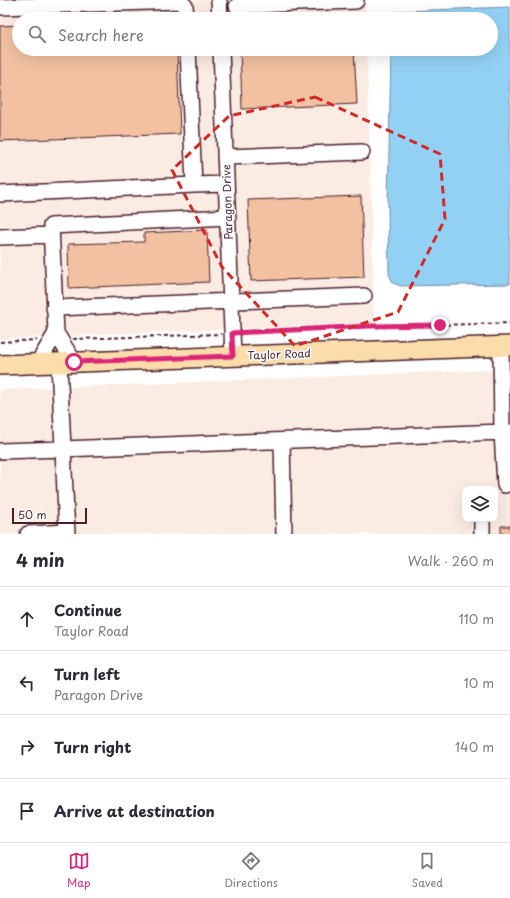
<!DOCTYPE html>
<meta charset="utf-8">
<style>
:root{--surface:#fff;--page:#f7f7f7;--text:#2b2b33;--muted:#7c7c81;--line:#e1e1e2;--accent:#db2777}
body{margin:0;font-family:"Playpen Sans",sans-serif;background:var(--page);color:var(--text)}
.controls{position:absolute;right:12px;bottom:12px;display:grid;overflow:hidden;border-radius:8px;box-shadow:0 4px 16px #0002}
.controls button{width:36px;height:36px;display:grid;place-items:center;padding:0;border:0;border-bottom:1px solid var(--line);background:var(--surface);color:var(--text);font:20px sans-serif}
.scale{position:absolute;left:12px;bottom:10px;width:75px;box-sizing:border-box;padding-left:4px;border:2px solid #4a1f2b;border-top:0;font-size:11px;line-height:14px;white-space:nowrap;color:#4a1f2b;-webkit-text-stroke:3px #fff;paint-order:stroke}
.stop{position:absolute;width:12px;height:12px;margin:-9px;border:3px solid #db2777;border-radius:50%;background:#fff}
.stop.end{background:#db2777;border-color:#fff;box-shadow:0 1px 4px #0008}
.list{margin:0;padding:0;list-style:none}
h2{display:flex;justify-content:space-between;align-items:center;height:52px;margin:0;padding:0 16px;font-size:17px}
h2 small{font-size:13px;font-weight:400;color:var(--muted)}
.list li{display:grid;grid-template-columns:26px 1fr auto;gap:12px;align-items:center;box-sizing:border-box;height:64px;padding:0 16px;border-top:1px solid var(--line)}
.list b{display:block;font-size:15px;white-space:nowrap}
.list p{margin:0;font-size:13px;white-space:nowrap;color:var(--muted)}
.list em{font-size:13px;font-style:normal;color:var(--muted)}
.icon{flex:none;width:22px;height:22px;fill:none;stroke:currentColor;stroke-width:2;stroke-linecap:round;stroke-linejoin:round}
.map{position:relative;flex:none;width:510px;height:534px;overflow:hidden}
.search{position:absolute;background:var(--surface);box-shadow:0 4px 16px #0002;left:12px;right:12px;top:12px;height:44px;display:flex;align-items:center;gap:10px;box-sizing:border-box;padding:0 14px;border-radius:22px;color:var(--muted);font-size:15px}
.sheet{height:308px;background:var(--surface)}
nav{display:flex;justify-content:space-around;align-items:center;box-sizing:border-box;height:56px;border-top:1px solid var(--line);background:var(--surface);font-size:11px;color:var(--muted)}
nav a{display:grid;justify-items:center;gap:2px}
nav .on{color:var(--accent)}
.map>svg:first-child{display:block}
.built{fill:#fbece3;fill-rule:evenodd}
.water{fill:#93d1f4;stroke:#768aa4}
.building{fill:#f1c1a1;stroke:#4a1f2b}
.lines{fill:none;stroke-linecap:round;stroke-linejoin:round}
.minor-casing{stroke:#4a1f2b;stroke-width:18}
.major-casing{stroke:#4a1f2b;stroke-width:22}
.path{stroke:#4a1f2b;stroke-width:2;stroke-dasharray:4 3;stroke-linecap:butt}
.minor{stroke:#fff;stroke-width:15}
.major{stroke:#fbddab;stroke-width:19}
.route{stroke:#db2777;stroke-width:5}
.marked{fill:none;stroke:#d62828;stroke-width:3;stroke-dasharray:8 5;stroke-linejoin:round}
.labels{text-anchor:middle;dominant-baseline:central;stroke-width:3;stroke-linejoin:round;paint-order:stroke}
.street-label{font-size:11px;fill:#4a1f2b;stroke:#fff}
</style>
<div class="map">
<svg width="510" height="534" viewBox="0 0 510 534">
<rect width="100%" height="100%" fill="#fff"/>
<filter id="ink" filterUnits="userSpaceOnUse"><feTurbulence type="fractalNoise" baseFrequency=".025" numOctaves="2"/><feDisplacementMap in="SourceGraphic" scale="8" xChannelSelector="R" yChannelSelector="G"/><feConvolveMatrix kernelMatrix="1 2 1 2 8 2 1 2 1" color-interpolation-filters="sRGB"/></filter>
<g filter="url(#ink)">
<!-- built -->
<path class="built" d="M 0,0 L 365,0 L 366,19 L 19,19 L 19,49 L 367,49 L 374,323 L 0,339 Z
M 510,369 L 510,534 L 0,534 L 0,390 ZM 465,489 L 495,489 L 495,519 L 465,519 Z"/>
<!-- water -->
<path class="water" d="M 510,7 L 510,284 L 401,286 L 393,283 L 389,274 L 388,206 L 391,49 L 491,49 L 491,19 L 391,19 L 395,12 L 403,11 Z"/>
<!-- building -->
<path class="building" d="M 19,25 L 19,49 L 177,49 L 180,134 L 0,141 L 0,26 Z
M 240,49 L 354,49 L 357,104 L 242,109 Z
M 361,196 L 364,277 L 251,281 L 248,200 Z
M 207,230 L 209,282 L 69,288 L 68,244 L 144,242 L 144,233 Z
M 501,526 L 510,526 L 510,534 L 501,534 Z"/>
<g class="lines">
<!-- minor casing -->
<g class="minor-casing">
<path id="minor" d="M 219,0 L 220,19
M 297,0 L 297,3 L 356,1
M 237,6 L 297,3
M 0,7 L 179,1 L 185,6 L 186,19
M 221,49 L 233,356
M 225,157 L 362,152
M 194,185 L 226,184
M 0,194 L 194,185 L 188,49
M 0,237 L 51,235
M 54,308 L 364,296
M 74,362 L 56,333 L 51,226 L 228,217
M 38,363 L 56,333
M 59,363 L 63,449 L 502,432 L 501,346
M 282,441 L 284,534
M 0,451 L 63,449 L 67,534
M 505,485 L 502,432 L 510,432
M 482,519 L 482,534
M 28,534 L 67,532"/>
</g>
<!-- major casing -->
<g class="major-casing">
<path id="major" d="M 0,365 L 510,346"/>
</g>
<!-- path -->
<path class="path" d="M 243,332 C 332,326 421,326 510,323
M 73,339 L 221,334
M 0,342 L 37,340"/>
<!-- minor -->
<use href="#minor" class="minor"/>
<!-- major -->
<use href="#major" class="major"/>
</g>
</g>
<g class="lines" filter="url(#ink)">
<!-- route -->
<path class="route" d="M 74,362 L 233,356 L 232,333 L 369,326 L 440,325"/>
</g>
<!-- marked area -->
<path class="marked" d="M 315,97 L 440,154 L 445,219 L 398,312 L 295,346 L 222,267 L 172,170 L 229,116 Z"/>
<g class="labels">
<!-- street labels -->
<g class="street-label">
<text transform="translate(227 202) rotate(-92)">Paragon Drive</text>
<text transform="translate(279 354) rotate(-2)">Taylor Road</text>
</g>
</g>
</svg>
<div class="controls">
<button><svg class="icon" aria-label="layers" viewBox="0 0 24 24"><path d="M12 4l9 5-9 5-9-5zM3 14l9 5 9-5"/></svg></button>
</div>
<div class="scale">50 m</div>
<div class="stop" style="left:74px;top:362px"></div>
<div class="stop end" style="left:440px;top:325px"></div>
<div class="search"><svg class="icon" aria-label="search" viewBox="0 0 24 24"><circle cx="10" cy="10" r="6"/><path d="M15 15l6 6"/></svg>Search here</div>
</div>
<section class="sheet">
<h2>4 min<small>Walk · 260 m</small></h2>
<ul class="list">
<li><svg class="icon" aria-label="ahead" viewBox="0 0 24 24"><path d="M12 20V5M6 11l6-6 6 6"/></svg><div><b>Continue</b><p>Taylor Road</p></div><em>110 m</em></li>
<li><svg class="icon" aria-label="left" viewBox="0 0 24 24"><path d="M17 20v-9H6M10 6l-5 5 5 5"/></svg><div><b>Turn left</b><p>Paragon Drive</p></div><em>10 m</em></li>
<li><svg class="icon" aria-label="right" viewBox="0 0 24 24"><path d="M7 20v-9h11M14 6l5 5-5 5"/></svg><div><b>Turn right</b></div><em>140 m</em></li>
<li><svg class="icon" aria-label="arrive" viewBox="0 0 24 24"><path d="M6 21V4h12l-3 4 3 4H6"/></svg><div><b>Arrive at destination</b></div></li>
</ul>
</section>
<nav>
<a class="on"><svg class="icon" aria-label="map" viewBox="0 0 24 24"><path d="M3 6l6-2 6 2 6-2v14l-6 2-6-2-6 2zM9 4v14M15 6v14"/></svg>Map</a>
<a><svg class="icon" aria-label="directions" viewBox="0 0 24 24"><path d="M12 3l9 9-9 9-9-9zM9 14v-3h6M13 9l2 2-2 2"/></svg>Directions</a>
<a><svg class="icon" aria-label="saved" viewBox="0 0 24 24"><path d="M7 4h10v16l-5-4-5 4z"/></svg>Saved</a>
</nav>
